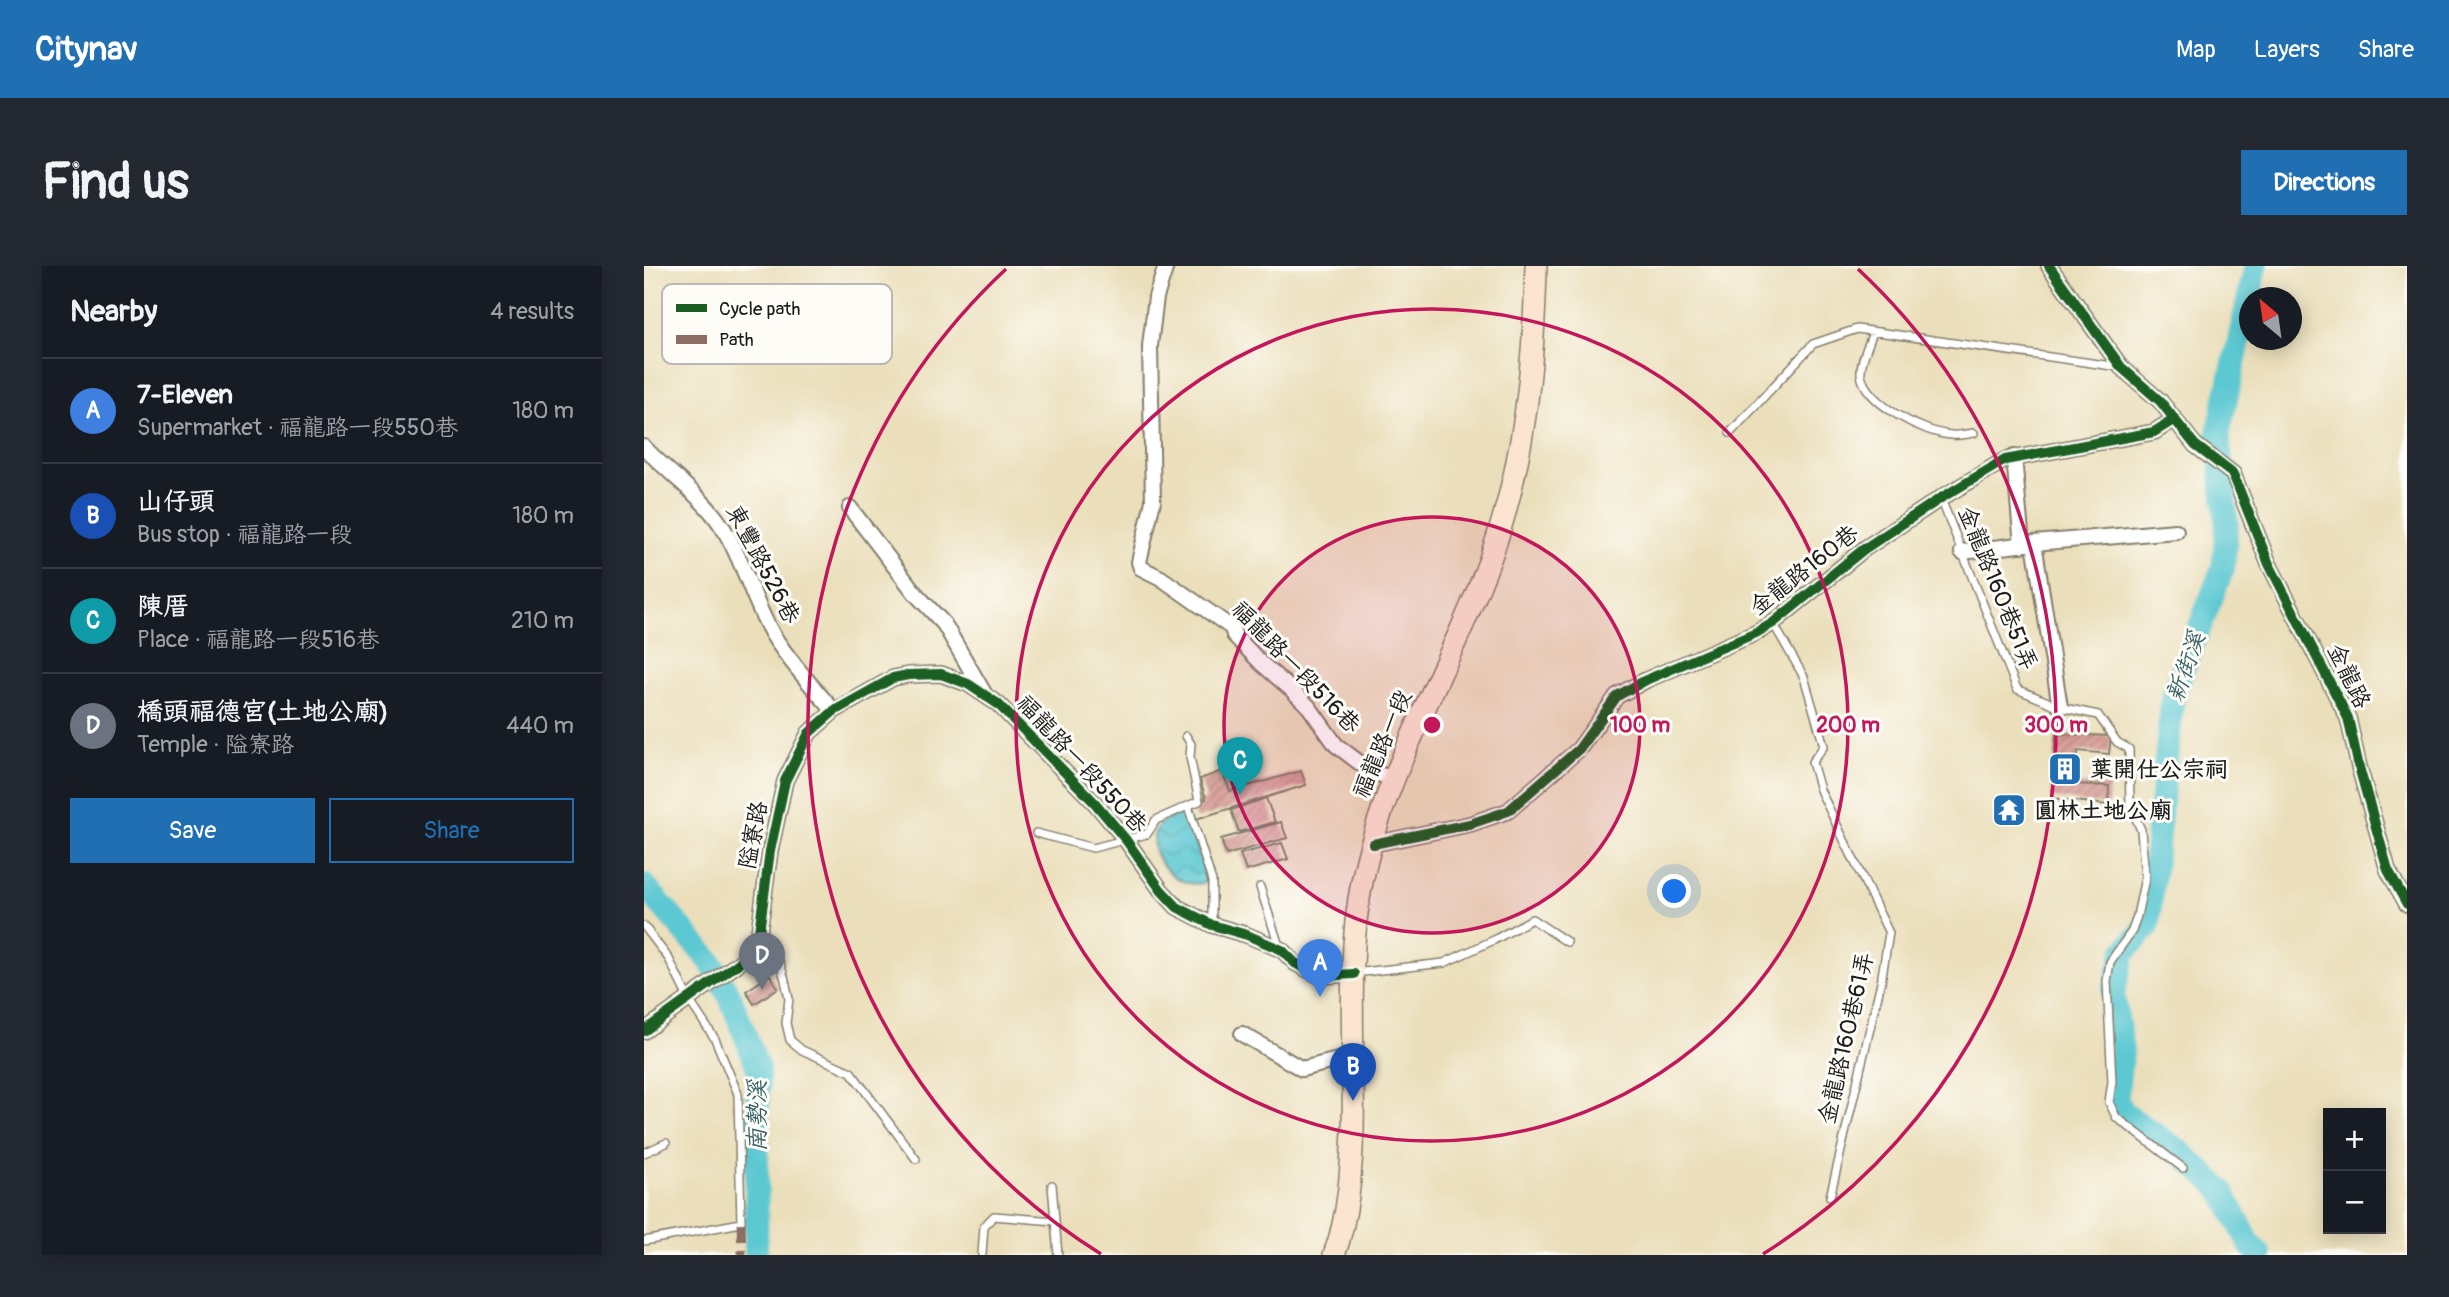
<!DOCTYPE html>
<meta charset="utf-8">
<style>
:root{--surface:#171b24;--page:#242831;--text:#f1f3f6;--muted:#9ea1a6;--line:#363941;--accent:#1f6fb2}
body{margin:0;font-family:Pangolin,"LXGW WenKai TC",sans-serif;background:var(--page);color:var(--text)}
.controls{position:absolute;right:21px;bottom:21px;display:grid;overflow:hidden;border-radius:0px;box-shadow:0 4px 18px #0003}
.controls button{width:63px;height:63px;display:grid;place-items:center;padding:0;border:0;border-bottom:2px solid var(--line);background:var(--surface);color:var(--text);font:35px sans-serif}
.compass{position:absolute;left:1595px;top:21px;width:63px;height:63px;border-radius:50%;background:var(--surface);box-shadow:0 4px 18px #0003;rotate:331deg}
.you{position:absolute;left:1031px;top:626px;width:24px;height:24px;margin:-18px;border:5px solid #fff;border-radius:50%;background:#1a73e8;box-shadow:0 0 0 10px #1a73e833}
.badge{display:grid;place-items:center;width:46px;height:46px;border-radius:50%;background:var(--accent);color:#fff;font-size:23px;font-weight:700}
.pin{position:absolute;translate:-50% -58px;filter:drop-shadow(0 2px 4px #0008)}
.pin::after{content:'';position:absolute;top:37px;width:24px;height:21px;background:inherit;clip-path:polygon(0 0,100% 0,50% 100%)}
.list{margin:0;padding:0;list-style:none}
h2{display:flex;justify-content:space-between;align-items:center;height:91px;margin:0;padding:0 28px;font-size:30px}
h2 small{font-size:23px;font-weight:400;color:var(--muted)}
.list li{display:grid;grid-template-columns:46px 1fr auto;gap:21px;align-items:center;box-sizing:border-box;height:105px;padding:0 28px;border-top:2px solid var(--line)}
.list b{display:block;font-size:26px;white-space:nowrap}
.list p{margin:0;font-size:23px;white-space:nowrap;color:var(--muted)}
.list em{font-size:23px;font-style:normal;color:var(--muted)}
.actions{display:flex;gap:14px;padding:21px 28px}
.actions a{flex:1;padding:16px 0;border:2px solid var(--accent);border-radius:0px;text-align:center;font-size:24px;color:var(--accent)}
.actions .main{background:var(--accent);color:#fff}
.map{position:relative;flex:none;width:1763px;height:989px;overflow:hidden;border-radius:0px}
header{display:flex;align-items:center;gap:42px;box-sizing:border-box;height:98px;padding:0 35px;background:var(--accent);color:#fff}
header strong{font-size:33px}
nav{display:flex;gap:38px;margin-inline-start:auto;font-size:24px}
.intro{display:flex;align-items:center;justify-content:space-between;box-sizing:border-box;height:168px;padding:0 42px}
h1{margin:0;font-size:49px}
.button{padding:18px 32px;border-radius:0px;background:var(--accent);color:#fff;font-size:24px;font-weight:700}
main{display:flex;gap:42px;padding:0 42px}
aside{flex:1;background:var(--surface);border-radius:0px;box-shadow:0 4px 18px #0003}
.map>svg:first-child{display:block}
.water{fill:url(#water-waves);stroke:#3c7277;stroke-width:2}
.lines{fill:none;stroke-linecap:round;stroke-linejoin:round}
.river{stroke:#5cc8d2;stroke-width:24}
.building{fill:url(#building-hatch)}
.lane-casing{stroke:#847e6c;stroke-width:10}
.street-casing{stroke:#847e6c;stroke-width:18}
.secondary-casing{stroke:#847e6c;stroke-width:24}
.lane{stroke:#fff;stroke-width:7}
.street{stroke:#fff;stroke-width:14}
.secondary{stroke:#fce5d0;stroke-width:21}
.quiet{stroke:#8d6e63;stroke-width:9;stroke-dasharray:18 9;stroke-linecap:butt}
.cycleway-casing{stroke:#fdfcf7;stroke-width:15}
.cycleway{stroke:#1b5e20;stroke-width:10}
.ring{fill:none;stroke:#c2185b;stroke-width:3.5}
.labels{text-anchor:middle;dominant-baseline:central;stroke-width:6;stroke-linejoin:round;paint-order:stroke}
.street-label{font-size:23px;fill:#1c1c1c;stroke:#fdfcf7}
.poi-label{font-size:23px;font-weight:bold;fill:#1c1c1c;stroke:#fdfcf7;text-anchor:start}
.water-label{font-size:24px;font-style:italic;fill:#366165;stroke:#fdfcf7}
.key{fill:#fdfcf7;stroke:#bab9b5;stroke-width:2}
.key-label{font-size:19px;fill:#1c1c1c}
.centre{fill:#c2185b;stroke:#fdfcf7;stroke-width:3.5}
.ring-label{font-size:21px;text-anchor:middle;font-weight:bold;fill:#c2185b;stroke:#fdfcf7;stroke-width:6;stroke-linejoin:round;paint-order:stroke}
</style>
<header>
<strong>Citynav</strong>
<nav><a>Map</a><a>Layers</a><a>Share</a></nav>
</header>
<div class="intro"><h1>Find us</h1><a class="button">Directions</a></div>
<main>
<aside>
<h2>Nearby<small>4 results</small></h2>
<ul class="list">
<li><span class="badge" style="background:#3f7fe0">A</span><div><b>7-Eleven</b><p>Supermarket · 福龍路一段550巷</p></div><em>180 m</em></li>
<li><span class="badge" style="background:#1a4fb4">B</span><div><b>山仔頭</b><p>Bus stop · 福龍路一段</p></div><em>180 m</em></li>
<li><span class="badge" style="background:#0f9aa8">C</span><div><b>陳厝</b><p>Place · 福龍路一段516巷</p></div><em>210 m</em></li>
<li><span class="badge" style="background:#6b7280">D</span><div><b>橋頭福德宮(土地公廟)</b><p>Temple · 隘寮路</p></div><em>440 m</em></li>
</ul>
<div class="actions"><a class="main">Save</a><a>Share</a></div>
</aside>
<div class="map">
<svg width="1763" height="989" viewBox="0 0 1763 989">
<defs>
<pattern id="water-waves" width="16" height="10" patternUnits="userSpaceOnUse" patternTransform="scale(1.75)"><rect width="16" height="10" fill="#5cc8d2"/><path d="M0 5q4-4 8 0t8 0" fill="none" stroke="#4fabb4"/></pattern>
<pattern id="building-hatch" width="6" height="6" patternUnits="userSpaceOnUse" patternTransform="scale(1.75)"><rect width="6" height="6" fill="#d4938c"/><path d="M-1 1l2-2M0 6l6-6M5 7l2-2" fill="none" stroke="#ab7772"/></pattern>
</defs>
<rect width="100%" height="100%" fill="#fdfcf7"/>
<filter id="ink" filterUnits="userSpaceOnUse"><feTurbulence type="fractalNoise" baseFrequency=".0143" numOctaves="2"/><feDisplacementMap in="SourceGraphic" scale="14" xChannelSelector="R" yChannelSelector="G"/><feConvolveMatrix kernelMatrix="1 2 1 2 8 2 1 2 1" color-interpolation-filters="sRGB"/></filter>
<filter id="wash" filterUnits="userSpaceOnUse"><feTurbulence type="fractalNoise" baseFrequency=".00686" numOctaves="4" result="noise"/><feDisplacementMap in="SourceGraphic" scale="28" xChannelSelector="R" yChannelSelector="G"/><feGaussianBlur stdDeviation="1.57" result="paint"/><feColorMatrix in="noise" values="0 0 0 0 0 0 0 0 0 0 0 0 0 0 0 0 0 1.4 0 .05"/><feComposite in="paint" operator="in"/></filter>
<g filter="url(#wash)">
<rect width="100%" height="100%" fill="#ebdfbb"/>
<!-- water -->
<path class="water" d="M 537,546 L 542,546 L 564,615 C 534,630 492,581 517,557 C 523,552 530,549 537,546 Z"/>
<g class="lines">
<!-- river -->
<path class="river" d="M 1612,0 L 1574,168 L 1583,261 L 1579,302 L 1529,429 L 1504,660 L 1480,686 L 1469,727 L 1478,784 L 1472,834 L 1479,847 L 1534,884 L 1578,924 L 1605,977 L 1616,989
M 0,619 L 66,695 L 87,733 L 114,802 L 112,989"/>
</g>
<g id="blocks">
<!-- building -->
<path class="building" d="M 1412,468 L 1467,470 L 1465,488 L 1434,485 L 1432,518 L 1465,520 L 1464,539 L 1407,532 Z
M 578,505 L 586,525 L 657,505 L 662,519 L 552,553 L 546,538 L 562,533 L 556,513 Z
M 622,532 L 631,556 L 595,566 L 587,544 Z
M 1364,536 L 1372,546 L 1365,552 L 1358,543 Z
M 637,556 L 643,572 L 582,589 L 577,573 Z
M 638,577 L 644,593 L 602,605 L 596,588 Z
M 126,709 L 134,722 L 110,738 L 102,725 Z"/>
</g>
</g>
<g filter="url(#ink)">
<use href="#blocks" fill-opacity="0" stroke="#847e6c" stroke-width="2"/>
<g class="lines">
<!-- lane casing -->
<g class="lane-casing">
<path id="lane" d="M 1229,66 C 1225,78 1216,95 1217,108 C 1220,137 1281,168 1308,169 C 1315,170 1323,168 1330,167
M 1086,167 L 1169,78 L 1213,63 L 1475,101
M 1297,233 L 1373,423 L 1416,441 L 1454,449 L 1473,476 L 1485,483 L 1486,539 L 1497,564 L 1501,612 L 1493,650 L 1488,665 L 1466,696 L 1463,715 L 1468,816 L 1465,836 L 1472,851 L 1539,902
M 1129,357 L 1160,411 L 1180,480 L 1168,496 L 1176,524 L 1245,667 L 1237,716 L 1186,931
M 544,540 L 568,615 L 568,658
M 392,567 L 449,582 L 503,568 L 512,554 L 555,535 L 546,491 L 547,478 L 542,470
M 616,621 L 636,683
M 0,660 L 25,693 L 45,734 L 71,773 L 94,828 L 97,957 L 0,975
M 114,669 L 136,697 L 141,714 L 145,733 L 142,757 L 146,774 L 158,784 L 207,806 L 272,893
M 710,707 L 800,697 L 850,674 L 888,653 L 923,676
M 0,887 L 22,877
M 408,919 L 414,989
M 338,989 L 340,960 L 350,950 L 411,955"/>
</g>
<!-- street casing -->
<g class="street-casing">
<path id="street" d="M 522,0 L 512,31 L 506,80 L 509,235 L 495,296 L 497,302 L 517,312 L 588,362 L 590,369 L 618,398 L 648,424 L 665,441 L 692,479 L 729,507 L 749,512
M 1405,0 L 1477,101 L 1516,135 L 1551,179 L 1589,208 L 1625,298 L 1704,452 L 1715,501 L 1744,604 L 1763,638
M 0,181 C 25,208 59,230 79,262 C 98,292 107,328 124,360 C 136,385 171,424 190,445
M 1370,191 L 1378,279
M 206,242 L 271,327 L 300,358 L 340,427
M 1390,277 L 1416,441
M 1318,286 L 1390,277 L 1532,265
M 729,578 L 826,558 L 864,545 L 935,483 L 973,430 L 1002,414 L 1112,367 L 1129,357 L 1220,283 L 1297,232 L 1361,194 L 1510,166 L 1531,153
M 0,765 L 106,689 L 115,666 L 126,585 L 141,515 L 165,467 L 190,445 L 249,412 L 264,409 L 297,408 L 324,418 L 354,438 L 451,537 L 482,574 L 517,624 L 533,641 L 568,659 L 603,669 L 638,684 L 651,697 L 676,710 L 710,708
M 598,768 L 658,803 L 710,790"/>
</g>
<!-- secondary casing -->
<g class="secondary-casing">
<path id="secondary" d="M 690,989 C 705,949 707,906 709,864 C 711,783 702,695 718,616 C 741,503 805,404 845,296 C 880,201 890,101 892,0"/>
</g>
<!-- lane -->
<use href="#lane" class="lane"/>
<!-- street -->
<use href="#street" class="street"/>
<!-- secondary -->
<use href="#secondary" class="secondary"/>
<!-- quiet -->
<path class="quiet" d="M 97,957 L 98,989"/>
<!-- cycleway casing -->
<g class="cycleway-casing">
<path id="cycleway" d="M 1405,0 L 1477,101 L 1516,135 L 1551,179 L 1589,208 L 1625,298 L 1704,452 L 1715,501 L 1744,604 L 1763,638
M 729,578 L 826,558 L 864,545 L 935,483 L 973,430 L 1002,414 L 1112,367 L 1129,357 L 1220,283 L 1297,232 L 1361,194 L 1510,166 L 1531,153
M 0,765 L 106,689 L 115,666 L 126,585 L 141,515 L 165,467 L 190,445 L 249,412 L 264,409 L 297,408 L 324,418 L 354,438 L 451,537 L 482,574 L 517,624 L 533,641 L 568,659 L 603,669 L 638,684 L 651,697 L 676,710 L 710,708"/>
</g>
<!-- cycleway -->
<use href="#cycleway" class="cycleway"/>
</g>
</g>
<!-- distance rings -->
<circle cx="788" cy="459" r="208" fill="#c2185b" fill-opacity=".12"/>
<g class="ring">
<circle cx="788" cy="459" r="208"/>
<circle cx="788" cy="459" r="416"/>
<path d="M457 988A624 624 0 0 1 362 3M1214 3A624 624 0 0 1 1119 988"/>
</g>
<!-- icons -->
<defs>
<g id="building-square" transform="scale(1.75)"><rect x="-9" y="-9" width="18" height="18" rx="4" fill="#1f6fb2" stroke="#fdfcf7"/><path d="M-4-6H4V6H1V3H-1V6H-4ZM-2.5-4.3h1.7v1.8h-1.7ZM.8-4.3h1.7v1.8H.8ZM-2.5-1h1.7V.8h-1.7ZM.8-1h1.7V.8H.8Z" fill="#fff"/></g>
<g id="temple-square" transform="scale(1.75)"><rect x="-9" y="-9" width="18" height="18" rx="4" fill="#1f6fb2" stroke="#fdfcf7"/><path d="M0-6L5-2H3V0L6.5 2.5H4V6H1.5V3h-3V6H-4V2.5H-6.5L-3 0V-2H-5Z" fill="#fff"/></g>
</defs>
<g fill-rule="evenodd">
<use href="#building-square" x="1421" y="503"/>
<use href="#temple-square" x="1365" y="544"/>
</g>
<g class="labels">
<!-- street labels -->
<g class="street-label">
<text transform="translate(119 298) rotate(62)">東豐路526巷</text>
<text transform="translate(1160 304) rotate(-38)">金龍路160巷</text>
<text transform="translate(1354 322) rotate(68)">金龍路160巷51弄</text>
<text transform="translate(652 401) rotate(46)">福龍路一段516巷</text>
<text transform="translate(1705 410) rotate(64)">金龍路</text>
<text transform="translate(738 478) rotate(-67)">福龍路一段</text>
<text transform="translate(438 498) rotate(47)">福龍路一段550巷</text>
<text transform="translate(109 569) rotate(-79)">隘寮路</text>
<text transform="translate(1202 772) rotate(-77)">金龍路160巷61弄</text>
</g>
<!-- poi labels -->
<g class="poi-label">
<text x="1446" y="503">葉開仕公宗祠</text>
<text x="1390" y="544">圓林土地公廟</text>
</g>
<!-- water labels -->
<g class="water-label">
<text transform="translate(1542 401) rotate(-71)">新街溪</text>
<text transform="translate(113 850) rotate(-90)">南勢溪</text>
</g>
</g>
<!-- legend -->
<rect x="18" y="18" width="230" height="80" rx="10" class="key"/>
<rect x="32" y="38" width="31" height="8" fill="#1b5e20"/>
<rect x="32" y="69" width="31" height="9" fill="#8d6e63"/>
<g class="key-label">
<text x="75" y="49">Cycle path</text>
<text x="75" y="80">Path</text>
</g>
<circle cx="788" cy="459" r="10" class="centre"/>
<g class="ring-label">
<text x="996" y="466">100 m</text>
<text x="1204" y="466">200 m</text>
<text x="1412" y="466">300 m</text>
</g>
</svg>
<div class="controls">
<button>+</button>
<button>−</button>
</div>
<svg class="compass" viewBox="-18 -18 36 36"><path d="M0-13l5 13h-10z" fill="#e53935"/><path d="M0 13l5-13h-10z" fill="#9ea1a6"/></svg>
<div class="you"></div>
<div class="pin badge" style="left:676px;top:731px;background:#3f7fe0">A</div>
<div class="pin badge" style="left:709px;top:835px;background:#1a4fb4">B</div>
<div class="pin badge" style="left:596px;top:529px;background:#0f9aa8">C</div>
<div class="pin badge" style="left:118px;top:724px;background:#6b7280">D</div>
</div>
</main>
